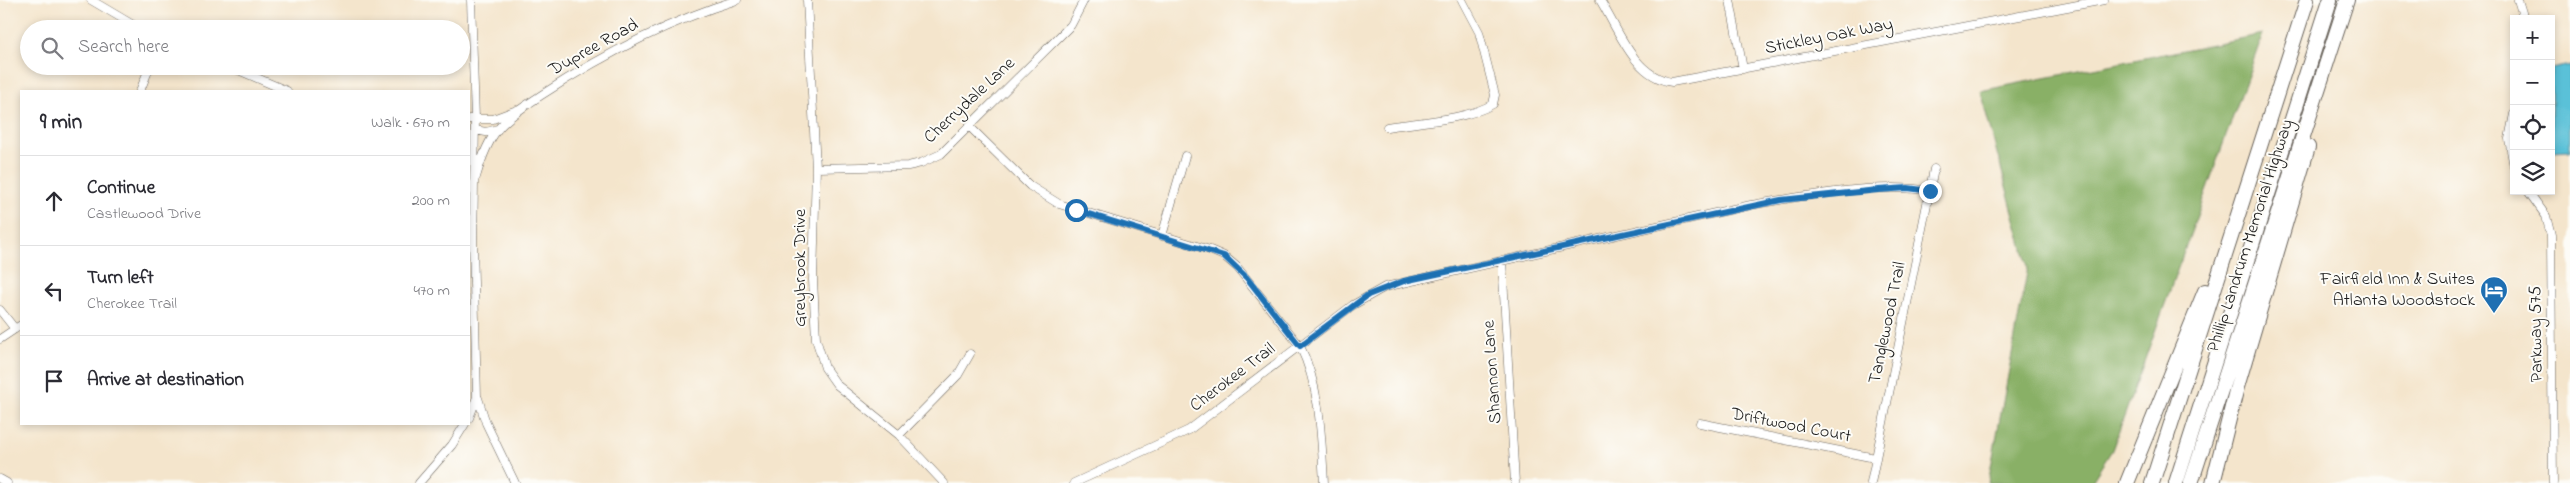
<!DOCTYPE html>
<meta charset="utf-8">
<style>
:root{--surface:#fff;--page:#f2f2f3;--text:#2b2b33;--muted:#7c7c81;--line:#e1e1e2}
body{margin:0;font-family:"Indie Flower",sans-serif;background:var(--page);color:var(--text)}
.controls{position:absolute;right:15px;top:15px;display:grid;overflow:hidden;border-radius:0px;box-shadow:0 2px 8px #0003}
.controls button{width:45px;height:45px;display:grid;place-items:center;padding:0;border:0;border-bottom:1px solid var(--line);background:var(--surface);color:var(--text);font:25px sans-serif}
.stop{position:absolute;width:15px;height:15px;margin:-11px;border:4px solid #1f6fb2;border-radius:50%;background:#fff}
.stop.end{background:#1f6fb2;border-color:#fff;box-shadow:0 1px 5px #0008}
.list{margin:0;padding:0;list-style:none}
h2{display:flex;justify-content:space-between;align-items:center;height:65px;margin:0;padding:0 20px;font-size:21px}
h2 small{font-size:16px;font-weight:400;color:var(--muted)}
.list li{display:grid;grid-template-columns:32px 1fr auto;gap:15px;align-items:center;box-sizing:border-box;height:90px;padding:0 20px;border-top:1px solid var(--line)}
.list b{display:block;font-size:19px;white-space:nowrap}
.list p{margin:0;font-size:16px;white-space:nowrap;color:var(--muted)}
.list em{font-size:16px;font-style:normal;color:var(--muted)}
.icon{flex:none;width:28px;height:28px;fill:none;stroke:currentColor;stroke-width:2;stroke-linecap:round;stroke-linejoin:round}
.map{position:relative;flex:none;width:2570px;height:483px;overflow:hidden}
.search{position:absolute;background:var(--surface);box-shadow:0 2px 8px #0003;left:20px;top:20px;width:450px;height:55px;display:flex;align-items:center;gap:12px;box-sizing:border-box;padding:0 18px;border-radius:28px;color:var(--muted);font-size:19px}
.panel{position:absolute;background:var(--surface);box-shadow:0 2px 8px #0003;left:20px;top:90px;width:450px;height:335px;border-radius:0px}
.map>svg:first-child{display:block}
.forest{fill:#89b066;stroke:#526641}
.water{fill:#5ac1d8;stroke:#3b6e7a}
.lines{fill:none;stroke-linecap:round;stroke-linejoin:round}
.street-casing{stroke:#68625a;stroke-width:9}
.highway-casing{stroke:#68625a;stroke-width:16}
.street{stroke:#fff;stroke-width:8}
.highway{stroke:#fff;stroke-width:14}
.route{stroke:#1f6fb2;stroke-width:6}
.labels{text-anchor:middle;dominant-baseline:central;stroke-width:4;stroke-linejoin:round;paint-order:stroke}
.street-label{font-size:18px;fill:#1c1c1c;stroke:#fdfcf7}
.poi-label{font-size:18px;fill:#1c1c1c;stroke:#fdfcf7;text-anchor:end}
</style>
<div class="map">
<svg width="2570" height="483" viewBox="0 0 2570 483">
<rect width="100%" height="100%" fill="#fdfcf7"/>
<filter id="ink" filterUnits="userSpaceOnUse"><feTurbulence type="fractalNoise" baseFrequency=".02" numOctaves="2"/><feDisplacementMap in="SourceGraphic" scale="10" xChannelSelector="R" yChannelSelector="G"/><feConvolveMatrix kernelMatrix="1 2 1 2 8 2 1 2 1" color-interpolation-filters="sRGB"/></filter>
<filter id="wash" filterUnits="userSpaceOnUse"><feTurbulence type="fractalNoise" baseFrequency=".0096" numOctaves="4" result="noise"/><feDisplacementMap in="SourceGraphic" scale="20" xChannelSelector="R" yChannelSelector="G"/><feGaussianBlur stdDeviation="1.12" result="paint"/><feColorMatrix in="noise" values="0 0 0 0 0 0 0 0 0 0 0 0 0 0 0 0 0 1.4 0 .05"/><feComposite in="paint" operator="in"/></filter>
<g filter="url(#wash)">
<rect width="100%" height="100%" fill="#f4e5cc"/>
<!-- forest -->
<path class="forest" d="M 2263,34 L 2112,450 L 2091,483 L 1988,483 L 2028,267 L 1980,91 Z"/>
<!-- water -->
<path class="water" d="M 2570,65 L 2570,151 L 2551,152 L 2551,69 Z"/>
</g>
<g filter="url(#ink)">
<g class="lines">
<!-- street casing -->
<g class="street-casing">
<path id="street" d="M 91,0 L 140,29
M 807,0 L 816,168 L 813,280 L 816,339 L 825,368 L 837,385 L 899,435 L 944,483
M 1600,0 C 1618,29 1634,77 1672,82 L 2104,0
M 1730,0 L 1743,69
M 2518,0 L 2524,19
M 229,66 L 287,91
M 140,91 L 150,66
M 2514,114 L 2509,139 L 2514,167
M 469,119 L 493,119 L 517,110
M 969,126 L 1030,186 L 1059,204 L 1210,250 L 1224,256 L 1237,267 L 1300,346 C 1321,389 1321,436 1324,483
M 1387,127 C 1418,122 1466,120 1493,104 L 1495,95 L 1479,32 L 1462,0
M 475,130 L 486,132 L 498,129
M 816,168 L 908,166 L 921,163 L 941,154 L 1071,25 L 1084,0
M 476,177 C 481,160 487,142 498,129 C 510,115 528,104 543,94 C 603,55 669,21 737,0
M 2528,191 L 2546,216 L 2551,236 L 2553,483
M 1162,236 L 1185,156
M 1502,260 L 1515,483
M 0,310 L 15,329
M 0,339 L 21,325
M 478,398 L 486,423 L 515,483
M 469,418 L 477,397 L 473,245 L 475,119 L 471,0
M 1700,423 L 1875,458
M 899,435 L 958,375 L 970,354
M 0,479 L 7,483
M 419,483 L 452,445 L 465,424
M 1074,483 L 1189,430 L 1353,305 L 1385,287 L 1751,205 C 1802,196 1880,182 1930,191
M 1871,483 L 1934,169"/>
</g>
<!-- highway casing -->
<g class="highway-casing">
<path id="highway" d="M 2127,483 L 2205,291
M 2152,483 L 2307,0
M 2176,483 L 2330,0
M 2191,483 L 2347,0
M 2213,483 L 2237,387 L 2308,147"/>
</g>
<!-- street -->
<use href="#street" class="street"/>
<!-- highway -->
<use href="#highway" class="highway"/>
</g>
</g>
<g class="lines" filter="url(#ink)">
<!-- route -->
<path class="route" d="M 1076,210 L 1224,256 L 1247,278 L 1300,346 L 1368,295 L 1404,281 L 1781,200 L 1878,190 L 1908,188 L 1930,191"/>
</g>
<!-- icons -->
<defs>
<g id="hotel-pin" transform="scale(1.4375)"><path d="M0 17L-7.5 6A9.5 9.5 0 1 1 7.5 6Z" fill="#1f6fb2" stroke="#fdfcf7"/><path d="M-6-4.5h1.5V1H6V5H4.5V3h-9V5H-6ZM-4 0a1.8 1.8 0 1 1 3.6 0ZM.5 0V-2.5h3Q6-2.5 6 0Z" fill="#fff"/></g>
</defs>
<g fill-rule="evenodd">
<use href="#hotel-pin" x="2494" y="290"/>
</g>
<g class="labels">
<!-- street labels -->
<g class="street-label">
<text transform="translate(1829 37) rotate(-11)">Stickley Oak Way</text>
<text transform="translate(594 48) rotate(-29)">Dupree Road</text>
<text transform="translate(970 101) rotate(-43)">Cherrydale Lane</text>
<text transform="translate(2251 236) rotate(-72)">Phillip Landrum Memorial Highway</text>
<text transform="translate(801 268) rotate(-90)">Greybrook Drive</text>
<text transform="translate(1888 323) rotate(-78)">Tanglewood Trail</text>
<text transform="translate(2537 334) rotate(-91)">Parkway 575</text>
<text transform="translate(1493 372) rotate(-94)">Shannon Lane</text>
<text transform="translate(1233 378) rotate(-37)">Cherokee Trail</text>
<text transform="translate(1791 426) rotate(11)">Driftwood Court</text>
</g>
<!-- poi labels -->
<g class="poi-label">
<text x="2475" y="280">Fairfield Inn &amp; Suites<tspan x="2475" dy="21">Atlanta Woodstock</tspan></text>
</g>
</g>
</svg>
<div class="controls">
<button>+</button>
<button>−</button>
<button><svg class="icon" aria-label="locate" viewBox="0 0 24 24"><circle cx="12" cy="12" r="6"/><path d="M12 2v4M12 18v4M2 12h4M18 12h4"/></svg></button>
<button><svg class="icon" aria-label="layers" viewBox="0 0 24 24"><path d="M12 4l9 5-9 5-9-5zM3 14l9 5 9-5"/></svg></button>
</div>
<div class="stop" style="left:1076px;top:210px"></div>
<div class="stop end" style="left:1930px;top:191px"></div>
<div class="search"><svg class="icon" aria-label="search" viewBox="0 0 24 24"><circle cx="10" cy="10" r="6"/><path d="M15 15l6 6"/></svg>Search here</div>
<section class="panel">
<h2>9 min<small>Walk · 670 m</small></h2>
<ul class="list">
<li><svg class="icon" aria-label="ahead" viewBox="0 0 24 24"><path d="M12 20V5M6 11l6-6 6 6"/></svg><div><b>Continue</b><p>Castlewood Drive</p></div><em>200 m</em></li>
<li><svg class="icon" aria-label="left" viewBox="0 0 24 24"><path d="M17 20v-9H6M10 6l-5 5 5 5"/></svg><div><b>Turn left</b><p>Cherokee Trail</p></div><em>470 m</em></li>
<li><svg class="icon" aria-label="arrive" viewBox="0 0 24 24"><path d="M6 21V4h12l-3 4 3 4H6"/></svg><div><b>Arrive at destination</b></div></li>
</ul>
</section>
</div>
